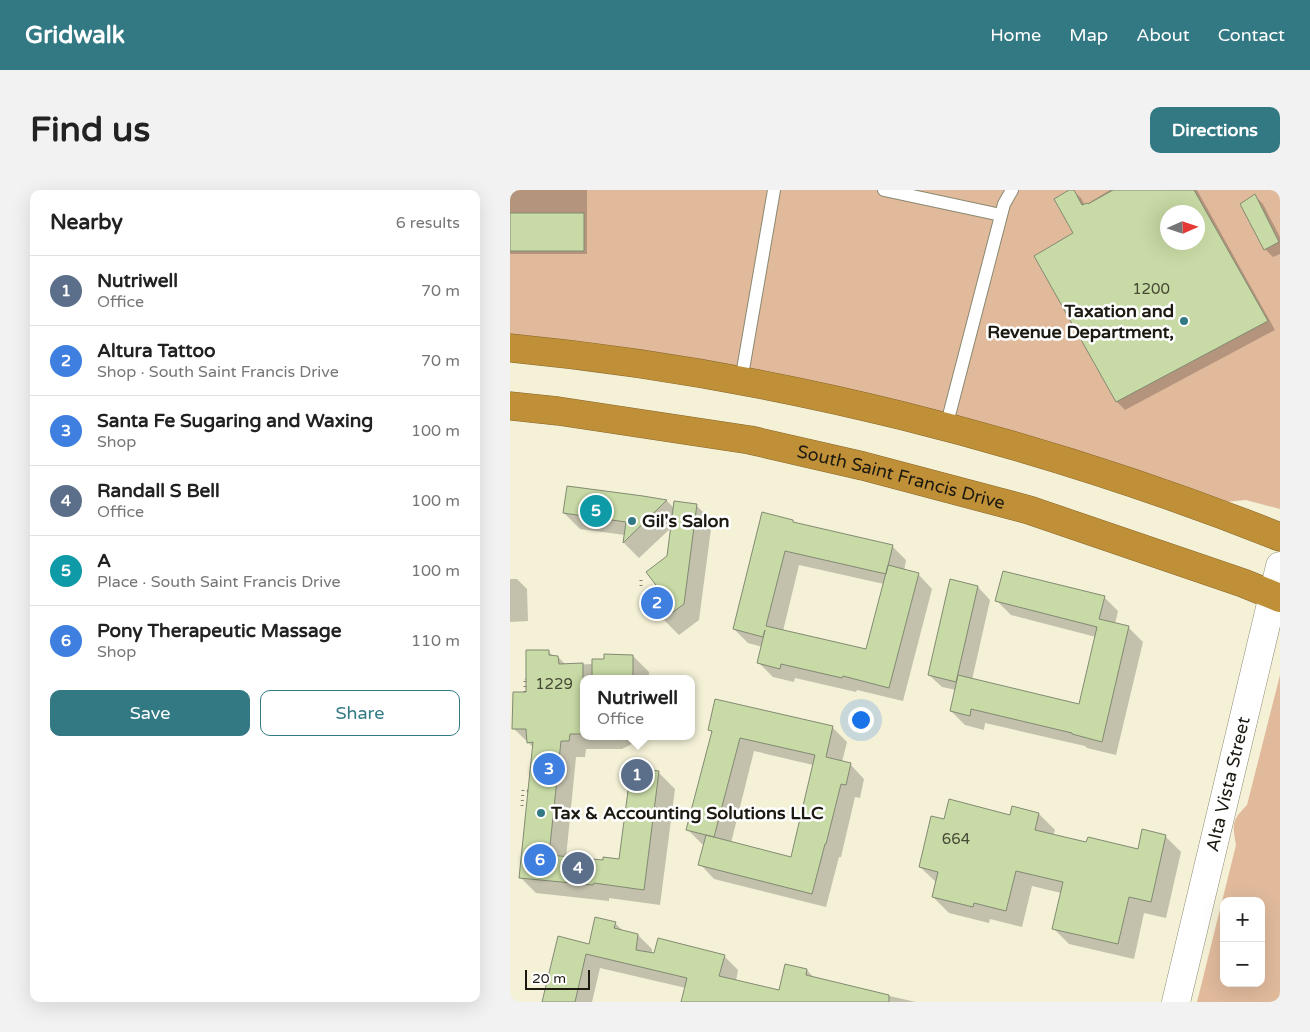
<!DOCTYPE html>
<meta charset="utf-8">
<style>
:root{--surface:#fff;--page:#f2f2f2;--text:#222;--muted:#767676;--line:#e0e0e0;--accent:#327984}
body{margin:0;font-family:"Varela Round",sans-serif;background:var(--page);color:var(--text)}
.controls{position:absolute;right:15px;bottom:15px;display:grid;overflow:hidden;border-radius:10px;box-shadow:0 5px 20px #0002}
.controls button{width:45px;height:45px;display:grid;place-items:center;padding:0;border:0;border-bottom:1px solid var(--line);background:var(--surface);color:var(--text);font:25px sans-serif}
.compass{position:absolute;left:650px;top:15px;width:45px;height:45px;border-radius:50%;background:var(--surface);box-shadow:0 5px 20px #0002;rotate:87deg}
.scale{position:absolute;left:15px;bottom:12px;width:65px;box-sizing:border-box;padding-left:5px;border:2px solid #1b1910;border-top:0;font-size:14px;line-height:18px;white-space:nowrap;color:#1b1910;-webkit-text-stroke:4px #fff;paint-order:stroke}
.you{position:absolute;left:350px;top:529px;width:18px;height:18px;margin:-12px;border:4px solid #fff;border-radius:50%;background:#1a73e8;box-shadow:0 0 0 8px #1a73e833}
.badge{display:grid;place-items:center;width:32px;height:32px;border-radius:50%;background:var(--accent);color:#fff;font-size:16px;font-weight:700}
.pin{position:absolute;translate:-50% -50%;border:2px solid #fff;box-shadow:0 1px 5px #0006}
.popup{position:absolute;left:70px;top:485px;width:115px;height:65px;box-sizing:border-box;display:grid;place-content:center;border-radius:10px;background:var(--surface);filter:drop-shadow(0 1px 4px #0005);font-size:16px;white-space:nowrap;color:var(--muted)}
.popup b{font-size:19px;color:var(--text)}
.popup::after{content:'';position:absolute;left:50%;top:100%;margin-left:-10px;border:10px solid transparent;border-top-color:var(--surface)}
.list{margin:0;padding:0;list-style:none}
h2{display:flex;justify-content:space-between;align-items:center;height:65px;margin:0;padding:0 20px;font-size:21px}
h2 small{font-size:16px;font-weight:400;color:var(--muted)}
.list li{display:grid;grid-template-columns:32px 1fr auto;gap:15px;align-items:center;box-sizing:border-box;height:70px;padding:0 20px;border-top:1px solid var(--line)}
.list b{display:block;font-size:19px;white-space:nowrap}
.list p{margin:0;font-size:16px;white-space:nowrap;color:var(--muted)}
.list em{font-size:16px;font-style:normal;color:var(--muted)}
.actions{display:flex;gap:10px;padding:15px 20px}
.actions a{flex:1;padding:11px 0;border:1px solid var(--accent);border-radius:10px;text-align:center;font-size:18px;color:var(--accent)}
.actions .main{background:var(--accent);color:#fff}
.map{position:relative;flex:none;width:770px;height:812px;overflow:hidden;border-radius:10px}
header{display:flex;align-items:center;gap:30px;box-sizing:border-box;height:70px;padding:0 25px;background:var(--accent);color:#fff}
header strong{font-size:24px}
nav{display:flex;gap:28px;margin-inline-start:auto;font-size:18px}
.intro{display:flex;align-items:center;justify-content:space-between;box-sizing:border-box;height:120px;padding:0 30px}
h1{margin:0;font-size:35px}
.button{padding:12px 22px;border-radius:10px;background:var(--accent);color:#fff;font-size:18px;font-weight:700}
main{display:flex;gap:30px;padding:0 30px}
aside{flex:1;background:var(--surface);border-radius:10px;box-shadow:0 5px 20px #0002}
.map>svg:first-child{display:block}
.green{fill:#e1ba9c;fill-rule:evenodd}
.shadow{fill:#0003;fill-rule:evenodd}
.building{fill:#c8daa5;stroke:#828a73;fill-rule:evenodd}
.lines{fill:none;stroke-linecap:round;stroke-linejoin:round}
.lane-casing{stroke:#8b8871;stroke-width:14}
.secondary-casing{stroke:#8b8871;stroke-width:29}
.highway-casing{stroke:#86662a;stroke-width:29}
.path{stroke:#848170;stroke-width:3;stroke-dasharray:1 4;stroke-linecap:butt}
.lane{stroke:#fff;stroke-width:12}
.secondary{stroke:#fff;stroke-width:28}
.highway{stroke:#bf9038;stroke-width:28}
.poi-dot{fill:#327984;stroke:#fff;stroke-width:2}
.labels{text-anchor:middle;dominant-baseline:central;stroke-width:5;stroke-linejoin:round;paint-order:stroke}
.number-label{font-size:15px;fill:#464935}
.poi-label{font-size:18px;font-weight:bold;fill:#1b1910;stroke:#fff;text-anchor:start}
.street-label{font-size:18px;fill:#1b1910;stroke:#fff}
</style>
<header>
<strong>Gridwalk</strong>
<nav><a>Home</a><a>Map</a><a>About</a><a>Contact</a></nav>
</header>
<div class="intro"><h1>Find us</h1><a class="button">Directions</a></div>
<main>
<aside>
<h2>Nearby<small>6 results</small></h2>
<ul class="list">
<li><span class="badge" style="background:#5c6f8a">1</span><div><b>Nutriwell</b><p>Office</p></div><em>70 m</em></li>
<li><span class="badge" style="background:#3f7fe0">2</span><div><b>Altura Tattoo</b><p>Shop · South Saint Francis Drive</p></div><em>70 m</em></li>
<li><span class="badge" style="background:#3f7fe0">3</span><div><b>Santa Fe Sugaring and Waxing</b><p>Shop</p></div><em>100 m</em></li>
<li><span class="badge" style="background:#5c6f8a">4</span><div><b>Randall S Bell</b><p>Office</p></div><em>100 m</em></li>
<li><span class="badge" style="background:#0f9aa8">5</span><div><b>A</b><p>Place · South Saint Francis Drive</p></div><em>100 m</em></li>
<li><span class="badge" style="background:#3f7fe0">6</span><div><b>Pony Therapeutic Massage</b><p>Shop</p></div><em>110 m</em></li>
</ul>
<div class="actions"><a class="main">Save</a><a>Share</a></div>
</aside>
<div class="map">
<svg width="770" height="812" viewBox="0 0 770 812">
<rect width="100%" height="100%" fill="#f4f1d7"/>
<!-- green -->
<path class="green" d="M 0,0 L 770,0 L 770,319 L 736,310 L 715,312 L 0,146 ZM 658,22 L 688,22 L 688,52 L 658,52 Z
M 770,485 L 770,812 L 687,812 L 726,655 C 722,634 722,630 737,615 ZM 714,711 L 751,711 L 751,793 L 714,793 Z"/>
<!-- shadow -->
<path class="shadow" d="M 0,0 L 77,0 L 77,64 L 0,64 Z
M 562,0 L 571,8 L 575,15 L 600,0 L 687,0 L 765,140 L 615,220 L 607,212 L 526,66 L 565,44 ZM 658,22 L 688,22 L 688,52 L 658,52 Z
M 745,6 L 753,14 L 770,47 L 770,64 L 763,67 L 755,59 Z
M 58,297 L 157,311 L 165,319 L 186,315 L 202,331 L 189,430 L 169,445 L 153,429 L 141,413 L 154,403 L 162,337 L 129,368 L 114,353 L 115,345 L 70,339 L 54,323 Z
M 283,331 L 285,334 L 382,356 L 396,370 L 394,381 L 408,384 L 422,399 L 393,511 L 347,500 L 346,502 L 285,488 L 284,492 L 263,487 L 249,473 L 253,457 L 238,453 L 224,439 ZM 289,375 L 374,394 L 357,461 L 273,441 Z
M 0,389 L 7,389 L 17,399 L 18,431 L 0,432 Z
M 468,397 L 480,410 L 462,490 L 570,515 L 586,447 L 501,425 L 487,411 L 594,407 L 608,421 L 605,434 L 618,437 L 633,452 L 606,565 L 577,558 L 575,556 L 475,533 L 474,540 L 455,535 L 441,521 L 446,500 L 432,497 L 419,485 Z
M 38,461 L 44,467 L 48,467 L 56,475 L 83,474 L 95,470 L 123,466 L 139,482 L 139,489 L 73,489 L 73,546 L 130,546 L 130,550 L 112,559 L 76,559 L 75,567 L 66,567 L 56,668 L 94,671 L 110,670 L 122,579 L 149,583 L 165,599 L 150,715 L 99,708 L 99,711 L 26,703 L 10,687 L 24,558 L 3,538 Z
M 322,537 L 337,552 L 332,572 L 340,574 L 354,589 L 350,608 L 345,607 L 331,667 L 329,667 L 316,717 L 204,689 L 190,674 L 195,655 L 192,654 L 178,640 L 203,543 L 199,540 ZM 244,561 L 303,575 L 282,668 L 221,653 Z
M 529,624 L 545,640 L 543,646 L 576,654 L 629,661 L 655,646 L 671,662 L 656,728 L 634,723 L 624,769 L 559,754 L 543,738 L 551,703 L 522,696 L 512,737 L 480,729 L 479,733 L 439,723 L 423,707 L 427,693 L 410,677 L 435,630 Z
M 105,733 L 113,741 L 128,745 L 142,759 L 142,764 L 214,766 L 228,780 L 226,791 L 268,801 L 297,780 L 305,789 L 406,812 L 172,812 L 176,798 L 90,778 L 82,812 L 33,812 L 80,755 Z"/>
<!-- building -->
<path class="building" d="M 559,0 L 564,0 L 572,15 L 577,13 L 578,14 L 603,0 L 684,0 L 758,131 L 606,212 L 524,66 L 563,43 L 544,9 ZM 658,22 L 688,22 L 688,52 L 658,52 Z
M 745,4 L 769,52 L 754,60 L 730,14 Z
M 0,23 L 74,23 L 74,61 L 0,61 Z
M 57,296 L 133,306 L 157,310 L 113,353 L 116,332 L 53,323 Z
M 164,311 L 187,314 L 174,414 L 152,430 L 139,413 L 152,403 L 136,382 L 157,366 Z
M 252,322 L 283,330 L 283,332 L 383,355 L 376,384 L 275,361 L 256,436 L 356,459 L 378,375 L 409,383 L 379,498 L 333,486 L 332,488 L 271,474 L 270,479 L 247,473 L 255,440 L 253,447 L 223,439 Z
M 493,381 L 595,406 L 589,429 L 619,436 L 592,552 L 562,544 L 562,543 L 461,519 L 460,526 L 440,521 L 448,485 L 569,514 L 587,437 L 485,411 Z
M 440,389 L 468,396 L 446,492 L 418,485 Z
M 16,460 L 39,460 L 39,465 L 48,466 L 49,474 L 73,473 L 73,544 L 60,544 L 59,551 L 51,551 L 39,665 L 93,670 L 93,667 L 109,669 L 121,578 L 149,581 L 134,700 L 84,693 L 83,695 L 9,688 L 23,552 L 17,553 L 16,539 L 2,539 L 3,502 L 16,502 Z
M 94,464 L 123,465 L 123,487 L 82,489 L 82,469 L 94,469 Z
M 205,509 L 323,536 L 316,567 L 341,573 L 336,595 L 331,594 L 316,654 L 315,654 L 302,704 L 188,675 L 196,645 L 281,667 L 305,565 L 230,548 L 204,647 L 176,640 L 202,541 L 198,540 Z
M 439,609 L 500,625 L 502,616 L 529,623 L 525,640 L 576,652 L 578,647 L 628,659 L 632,639 L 656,645 L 641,712 L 619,707 L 608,754 L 542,739 L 553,692 L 506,681 L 496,721 L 464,713 L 463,717 L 422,707 L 428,682 L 409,677 L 421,626 L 434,629 Z
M 85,727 L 106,732 L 104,738 L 128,744 L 126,760 L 144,763 L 148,748 L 215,765 L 209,786 L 269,800 L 275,774 L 297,779 L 296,785 L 379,805 L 379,812 L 171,812 L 177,788 L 76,764 L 65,812 L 32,812 L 48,746 L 79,754 Z"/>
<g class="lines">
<!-- lane casing -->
<g class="lane-casing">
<path id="lane" d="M 374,0 L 491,25
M 231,191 L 264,0
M 436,237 L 494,14 L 502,0"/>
</g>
<!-- secondary casing -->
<g class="secondary-casing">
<g id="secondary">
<path id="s1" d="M 666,812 L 770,376"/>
</g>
</g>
<!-- highway casing -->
<g class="highway-casing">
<g id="highway">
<path d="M 0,158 C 261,183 526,250 770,347"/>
<path id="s2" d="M 0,216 L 48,221 L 240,250 L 353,276 L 519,320 L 733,393 L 770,408"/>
</g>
</g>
<!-- path -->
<path class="path" d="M 131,390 L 131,397
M 15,502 L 15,488 L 16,489
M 12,616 L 13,600 L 18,601"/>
<!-- lane -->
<use href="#lane" class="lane"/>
<!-- secondary -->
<use href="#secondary" class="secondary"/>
<!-- highway -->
<use href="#highway" class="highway"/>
</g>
<!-- markers -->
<g class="poi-dot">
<circle cx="674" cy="131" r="5"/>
<circle cx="122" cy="331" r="5"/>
<circle cx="31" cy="623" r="5"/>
</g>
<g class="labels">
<!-- number labels -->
<g class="number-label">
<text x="641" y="99">1200</text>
<text x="44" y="494">1229</text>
<text x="446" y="649">664</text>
</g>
<!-- poi labels -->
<g class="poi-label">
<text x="664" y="121" text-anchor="end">Taxation and<tspan x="664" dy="21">Revenue Department,</tspan></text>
<text x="132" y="331">Gil's Salon</text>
<text x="41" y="623">Tax &amp; Accounting Solutions LLC</text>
</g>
<!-- street labels -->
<g class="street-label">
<text stroke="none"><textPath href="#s2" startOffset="398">South Saint Francis Drive</textPath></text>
<text stroke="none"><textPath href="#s1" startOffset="224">Alta Vista Street</textPath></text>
</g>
</g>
</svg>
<div class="controls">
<button>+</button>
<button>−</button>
</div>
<svg class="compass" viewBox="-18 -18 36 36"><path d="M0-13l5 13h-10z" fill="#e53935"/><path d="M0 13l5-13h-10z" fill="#767676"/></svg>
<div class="scale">20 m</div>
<div class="you"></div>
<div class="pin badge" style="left:127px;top:585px;background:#5c6f8a">1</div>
<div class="popup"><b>Nutriwell</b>Office</div>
<div class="pin badge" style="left:147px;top:413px;background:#3f7fe0">2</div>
<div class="pin badge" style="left:39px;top:579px;background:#3f7fe0">3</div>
<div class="pin badge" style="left:68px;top:678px;background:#5c6f8a">4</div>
<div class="pin badge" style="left:86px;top:321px;background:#0f9aa8">5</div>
<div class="pin badge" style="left:30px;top:670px;background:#3f7fe0">6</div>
</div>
</main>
